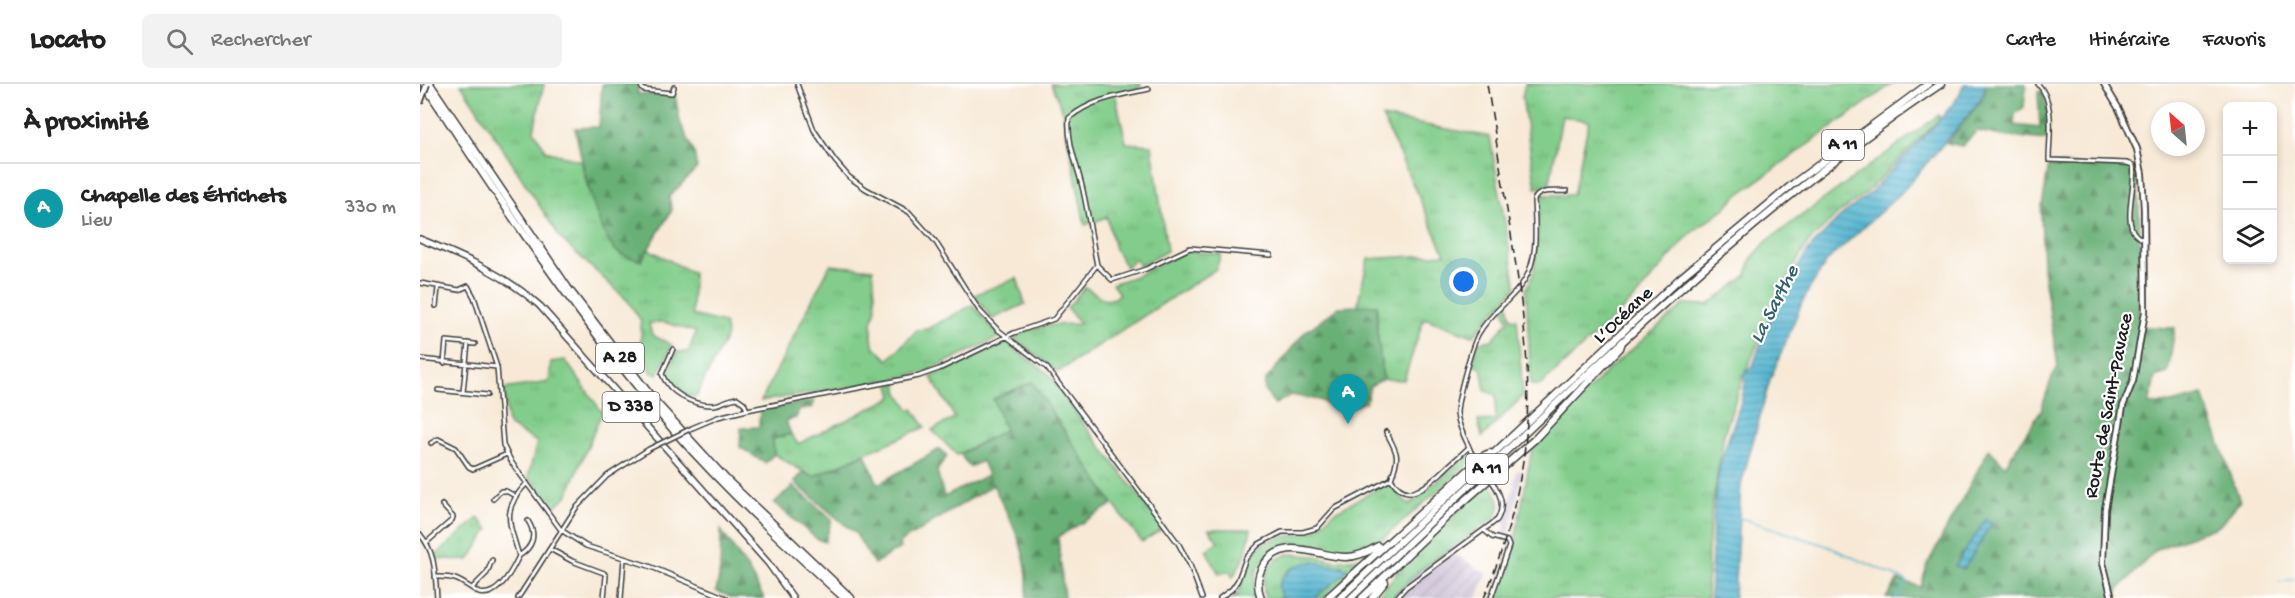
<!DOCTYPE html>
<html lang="fr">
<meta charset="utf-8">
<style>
:root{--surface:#fff;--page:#f2f2f2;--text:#222;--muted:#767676;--line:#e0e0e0;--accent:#111827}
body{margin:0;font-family:"Gochi Hand",sans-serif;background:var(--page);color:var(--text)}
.controls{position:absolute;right:18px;top:18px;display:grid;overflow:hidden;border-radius:9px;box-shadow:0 3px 9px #0003}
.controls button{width:54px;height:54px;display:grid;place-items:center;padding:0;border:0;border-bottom:2px solid var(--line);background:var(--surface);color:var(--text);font:30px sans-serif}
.compass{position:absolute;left:1731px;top:18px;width:54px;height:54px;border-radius:50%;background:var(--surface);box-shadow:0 3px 9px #0003;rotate:333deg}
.you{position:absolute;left:1044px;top:198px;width:21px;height:21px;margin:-15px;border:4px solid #fff;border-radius:50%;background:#1a73e8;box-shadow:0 0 0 9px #1a73e833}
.badge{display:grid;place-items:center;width:39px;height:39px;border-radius:50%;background:var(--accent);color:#fff;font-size:20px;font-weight:700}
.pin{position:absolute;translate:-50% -50px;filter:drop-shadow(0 2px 3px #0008)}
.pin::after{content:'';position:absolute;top:32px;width:21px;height:18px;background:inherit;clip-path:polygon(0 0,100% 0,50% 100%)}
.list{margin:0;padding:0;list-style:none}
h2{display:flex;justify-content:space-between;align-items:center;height:78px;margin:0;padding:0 24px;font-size:26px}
h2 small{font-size:20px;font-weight:400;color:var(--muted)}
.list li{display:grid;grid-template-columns:39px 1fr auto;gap:18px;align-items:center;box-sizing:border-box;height:90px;padding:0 24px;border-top:2px solid var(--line)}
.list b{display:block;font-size:22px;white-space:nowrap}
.list p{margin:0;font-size:20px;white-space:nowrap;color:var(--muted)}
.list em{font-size:20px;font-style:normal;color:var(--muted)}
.icon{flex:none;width:33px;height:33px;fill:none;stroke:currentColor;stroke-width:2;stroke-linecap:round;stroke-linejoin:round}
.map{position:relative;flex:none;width:1875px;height:514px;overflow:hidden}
header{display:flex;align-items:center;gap:36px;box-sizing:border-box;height:84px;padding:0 30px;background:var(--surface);border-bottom:2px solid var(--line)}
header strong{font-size:28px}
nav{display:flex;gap:33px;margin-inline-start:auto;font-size:21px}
.search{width:420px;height:54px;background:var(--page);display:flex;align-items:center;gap:15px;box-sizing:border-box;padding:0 21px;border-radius:9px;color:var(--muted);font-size:22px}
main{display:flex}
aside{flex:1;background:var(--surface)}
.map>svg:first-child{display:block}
.industrial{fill:url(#industrial-furrows)}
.railway{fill:#cbbfd5}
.grass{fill:url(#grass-tufts);stroke:#4f7454;stroke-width:1.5}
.forest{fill:url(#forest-firs);stroke:#42664a;stroke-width:1.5}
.water{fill:url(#water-rules);stroke:#366876;stroke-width:1.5}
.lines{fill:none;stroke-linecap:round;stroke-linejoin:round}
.stream{stroke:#50b3cf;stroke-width:1.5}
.street-casing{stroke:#3d3b38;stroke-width:6}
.secondary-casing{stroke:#3d3b38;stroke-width:8}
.primary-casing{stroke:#3d3b38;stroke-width:8}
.highway-casing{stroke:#3d3b38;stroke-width:9}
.street{stroke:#fff;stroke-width:3}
.secondary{stroke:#fff;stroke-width:4.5}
.primary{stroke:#fff;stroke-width:5}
.highway{stroke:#fff;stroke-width:6}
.rail{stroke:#1c1c1c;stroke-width:1.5;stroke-dasharray:9 4.5;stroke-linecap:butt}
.street-bridge-casing{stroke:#3d3b38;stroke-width:6;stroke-linecap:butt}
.secondary-bridge-casing{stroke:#3d3b38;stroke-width:8;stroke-linecap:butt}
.street-bridge{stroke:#fff;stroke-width:3}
.secondary-bridge{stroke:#fff;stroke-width:4.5}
.labels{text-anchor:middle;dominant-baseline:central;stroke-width:4.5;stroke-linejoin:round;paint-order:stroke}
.shield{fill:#fff;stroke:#606060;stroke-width:1.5}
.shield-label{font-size:18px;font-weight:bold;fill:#1c1c1c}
.street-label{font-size:20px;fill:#1c1c1c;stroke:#fff}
.water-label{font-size:21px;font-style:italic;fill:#33606d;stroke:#fff}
</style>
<header>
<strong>Locato</strong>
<div class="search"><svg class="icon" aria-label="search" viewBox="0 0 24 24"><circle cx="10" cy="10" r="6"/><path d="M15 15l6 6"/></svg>Rechercher</div>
<nav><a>Carte</a><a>Itinéraire</a><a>Favoris</a></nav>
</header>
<main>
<aside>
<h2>À proximité<small></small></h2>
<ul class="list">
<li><span class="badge" style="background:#0f9aa8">A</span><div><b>Chapelle des Étrichets</b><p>Lieu</p></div><em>330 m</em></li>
</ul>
</aside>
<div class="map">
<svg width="1875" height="514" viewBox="0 0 1875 514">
<defs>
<pattern id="industrial-furrows" width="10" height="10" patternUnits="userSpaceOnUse" patternTransform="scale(1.5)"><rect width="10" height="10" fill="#cbbfd5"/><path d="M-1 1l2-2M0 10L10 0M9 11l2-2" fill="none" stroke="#aea4b6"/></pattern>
<pattern id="grass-tufts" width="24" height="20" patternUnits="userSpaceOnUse" patternTransform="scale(1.5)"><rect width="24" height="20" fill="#82cd8b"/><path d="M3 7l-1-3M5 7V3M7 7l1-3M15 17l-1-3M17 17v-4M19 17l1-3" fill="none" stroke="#70af77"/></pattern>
<pattern id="forest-firs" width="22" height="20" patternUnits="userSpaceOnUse" patternTransform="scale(1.5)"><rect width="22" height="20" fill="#69b077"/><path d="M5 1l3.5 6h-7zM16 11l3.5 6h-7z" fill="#568e61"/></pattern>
<pattern id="water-rules" width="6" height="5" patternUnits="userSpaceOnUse" patternTransform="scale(1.5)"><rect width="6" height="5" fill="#50b3cf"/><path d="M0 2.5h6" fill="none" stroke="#4291a7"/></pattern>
</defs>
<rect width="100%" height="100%" fill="#fff"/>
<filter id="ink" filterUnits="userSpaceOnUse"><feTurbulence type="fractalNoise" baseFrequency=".0167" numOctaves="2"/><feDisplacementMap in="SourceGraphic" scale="12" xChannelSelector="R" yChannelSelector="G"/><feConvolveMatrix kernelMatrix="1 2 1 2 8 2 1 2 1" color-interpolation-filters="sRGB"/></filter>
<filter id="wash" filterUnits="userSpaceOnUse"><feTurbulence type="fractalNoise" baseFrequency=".008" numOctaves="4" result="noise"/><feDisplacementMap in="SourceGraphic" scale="24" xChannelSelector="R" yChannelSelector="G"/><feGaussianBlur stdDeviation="1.35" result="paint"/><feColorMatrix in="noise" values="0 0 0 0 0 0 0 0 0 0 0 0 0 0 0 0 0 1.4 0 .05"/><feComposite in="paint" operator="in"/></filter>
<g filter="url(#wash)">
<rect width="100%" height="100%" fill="#f7e9d6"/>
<!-- industrial -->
<path class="industrial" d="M 1028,466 L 1067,490 L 1057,514 L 971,514 L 1000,486 Z"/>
<!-- railway -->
<path class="railway" d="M 1097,386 L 1103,387 L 1088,452 L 1083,450 Z"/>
<!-- grass -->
<path class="grass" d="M 41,0 L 124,0 L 114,46 L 126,67 L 161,77 L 169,108 L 221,177 L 228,165 L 273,189 L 272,231 L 304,239 L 307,251 L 276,313 L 266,311 L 246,290 L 257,268 L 268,268 L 276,248 L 243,238 L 229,239 L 232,251 L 252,261 L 238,290 L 232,289 L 221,263 L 221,237 L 208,217 L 141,155 Z
M 631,0 L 721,0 L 720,4 L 695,9 L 706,59 L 732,61 L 747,167 L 719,182 L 716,175 L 706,183 L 695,165 L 687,133 L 665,141 L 642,25 Z
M 1105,0 L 1472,0 L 1318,111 L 1305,124 L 1270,150 L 1214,215 L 1121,301 L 1111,301 L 1106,205 L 1114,188 L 1120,120 L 1124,111 L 1153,111 L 1169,37 L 1142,32 L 1129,103 L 1116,104 L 1102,13 Z
M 1519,31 L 1520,34 L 1445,110 L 1419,129 L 1388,159 L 1369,190 L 1324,291 L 1304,350 L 1292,421 L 1288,466 L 1287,514 L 1074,514 L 1094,462 L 1112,365 L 1191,283 L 1265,220 L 1288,221 L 1327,191 L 1331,175 L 1347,157 Z
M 962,33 L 1070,53 L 1096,203 L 1053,252 L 1004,234 L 984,296 L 963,295 L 957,247 L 957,221 L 937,222 L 948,175 L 1025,170 Z
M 766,167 L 801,170 L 796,185 L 638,288 L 594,254 C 613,241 638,240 660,240 L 647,224 L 665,203 L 685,216 L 695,214 L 699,210 L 692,200 L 716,192 Z
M 410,181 L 453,185 L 456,224 L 452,238 L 452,253 L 453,261 L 468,276 L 497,246 L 507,245 L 553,221 L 580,253 L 507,287 L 469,297 L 341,317 Z
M 597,194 L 605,220 L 572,235 L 554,211 Z
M 1088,219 L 1091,234 L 1097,235 L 1103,312 L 1062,353 L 1058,337 L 1075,336 L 1076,311 L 1065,307 L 1061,283 L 1052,281 L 1057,259 L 1072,256 L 1088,237 L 1083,223 Z
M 586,259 L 629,290 L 666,343 L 744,444 L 722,458 L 693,420 L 612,299 L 585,346 L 537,371 L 512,346 L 535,334 L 511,293 Z
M 145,276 L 182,328 L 147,412 L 132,425 L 108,393 L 117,358 L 88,341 L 84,305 L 129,298 L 131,278 Z
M 477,299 L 479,309 L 490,326 L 493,325 L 505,343 L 392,393 L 354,370 L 353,355 L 371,350 L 378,360 L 473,313 L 470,301 Z
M 1050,370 L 1054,375 L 958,459 C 950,464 941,469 932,469 C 902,471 869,448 844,475 C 834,486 833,500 835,514 L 811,514 L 818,510 L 825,486 L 833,470 L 843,460 L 856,454 L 895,447 L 913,429 L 968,399 L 989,421 Z
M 1069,398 C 1078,411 1084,421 1074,434 L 1000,486 L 971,514 L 956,514 L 982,483 Z
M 58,434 L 69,445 L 49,476 L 16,475 L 16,471 Z
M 789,445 L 831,445 L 825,472 L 813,493 L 809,487 L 799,490 L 786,466 L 798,458 Z
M 868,470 L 897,472 L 915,477 L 947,473 L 904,514 L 895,514 L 923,490 L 922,482 L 910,482 L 893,478 L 861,513 L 864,514 L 845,514 C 840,492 847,478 868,470 Z"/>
<!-- forest -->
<path class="forest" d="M 182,0 L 218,0 L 218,10 L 255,11 L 260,38 L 274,68 L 277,84 L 249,113 L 252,126 L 221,177 C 214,174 201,172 196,167 C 175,146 161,73 155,44 L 179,43 Z
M 1568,0 L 1606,0 L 1604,23 L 1595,30 L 1594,41 L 1620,44 L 1618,8 L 1622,6 L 1628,28 L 1627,56 L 1582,52 L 1557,47 L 1542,62 L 1527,59 L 1563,14 Z
M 1629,80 L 1717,84 L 1720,147 L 1719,243 L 1755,244 L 1748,289 L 1735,293 L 1729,321 L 1751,319 L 1783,311 L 1820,417 L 1799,442 L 1737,465 L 1698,506 L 1697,514 L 1466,514 L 1478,496 L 1501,503 L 1507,481 L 1569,365 L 1585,382 L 1621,326 L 1633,290 L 1638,283 L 1623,185 L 1621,128 Z
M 957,221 L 957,247 L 963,295 L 950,302 L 946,318 L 918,327 L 900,316 L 871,311 L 855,320 C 849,313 841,306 846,296 L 885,248 L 919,223 Z
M 612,298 L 693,420 L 638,453 L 644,514 L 606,514 C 613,474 590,435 573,401 L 479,459 L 480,464 L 454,480 L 436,450 L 374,398 L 384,388 L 393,393 L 445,370 L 458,400 L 520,365 L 527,372 L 517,387 L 524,413 L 568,391 L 562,377 L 550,383 L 540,370 L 585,346 L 573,315 Z
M 394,317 L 393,323 L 379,326 L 376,334 L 366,337 L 371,350 L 353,355 L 354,370 L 345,379 L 320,363 L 321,344 L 339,343 L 340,326 Z
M 373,402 L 412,435 L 405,458 L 397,455 L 354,419 Z
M 301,446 L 327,484 L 344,514 L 313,514 L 296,507 C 302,487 300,466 301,446 Z"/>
<!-- water -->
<path class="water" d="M 1544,0 L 1566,0 L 1561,14 L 1551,28 L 1482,108 L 1407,177 L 1391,202 L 1381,221 L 1350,296 L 1321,401 L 1314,514 L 1290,514 C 1293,471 1291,429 1299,386 C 1304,358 1328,313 1325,289 L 1333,281 L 1346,246 L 1368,198 L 1390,164 L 1423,130 L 1448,111 L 1519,37 L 1538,13 Z
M 1566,435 L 1572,439 L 1544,485 L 1535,482 Z
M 893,478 L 927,484 L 924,490 L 895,514 L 861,513 C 852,493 875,479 893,478 Z"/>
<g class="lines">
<!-- stream -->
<path class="stream" d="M 1318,433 L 1407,462 L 1487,497 L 1486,501 L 1476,514
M 1859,498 L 1875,495"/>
</g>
</g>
<g filter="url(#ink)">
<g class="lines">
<!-- street casing -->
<g class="street-casing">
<path id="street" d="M 220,0 L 223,6 L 252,9 L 254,3
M 377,0 L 394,46 L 415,77 L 429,93 L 446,105 L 489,128 L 515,157 L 559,226 L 577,245 L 627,284 L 758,459 L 770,481 L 782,514
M 1618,0 C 1636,19 1629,53 1629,76 L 1707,79 L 1713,81 C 1717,97 1702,139 1716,151 C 1718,153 1721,154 1724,156
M 677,181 L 692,196 L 726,185 L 770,164 L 851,171
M 0,199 L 39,206 L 48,202 L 54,213 L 77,283 L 83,361 L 92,379 L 141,446 L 166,462 L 229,482 L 306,514
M 16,222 L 18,204
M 253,265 L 242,290 C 249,309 273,322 294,321 C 302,320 308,315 317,314 L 324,319 L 327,326
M 0,275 L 77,283
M 24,279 L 26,257 L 55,260
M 18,306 L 67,311
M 43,308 L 48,259
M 272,344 L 298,333 L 327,326 L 499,292 L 519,285 L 594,249 L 634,235 L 677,181 C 672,157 669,135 664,111 C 659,84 647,62 649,34 C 672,15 701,11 729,5
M 11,359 L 18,355 L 36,364 L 49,383 L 53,385 L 87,370
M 1049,363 C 1044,353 1038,341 1037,329 C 1037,316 1052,260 1059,249 C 1070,229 1092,216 1104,197 C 1119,174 1115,142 1114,116 C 1119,104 1136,108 1147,107
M 971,395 C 988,421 1005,403 1021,389 C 1030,380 1040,372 1049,363 L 1051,368
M 73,415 L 81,407 L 86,407 L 95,412
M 1064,446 L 1072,453 L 1087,457 L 1089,462 L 1071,514
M 0,450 C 16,469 15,490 17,514
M 7,458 L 32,436 L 33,433 L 22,421
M 130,465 L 152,477 L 184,489 L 186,492 L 184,514
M 99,472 C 113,463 117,451 108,437
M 15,493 C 38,492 41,498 59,509 C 78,514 93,485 99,472 C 90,439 80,427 107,399
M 53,503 L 67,489 L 72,476
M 98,514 L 156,424 L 187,392 L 229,365
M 201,514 L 204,475
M 800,514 L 812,505 L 818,496 L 826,474 L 839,460 L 862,448 L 883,448 L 897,444 L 914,425 L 971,395 C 980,371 978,370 966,348
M 976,514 L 986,503 L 1077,436 C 1084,424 1082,414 1075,402"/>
</g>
<!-- secondary casing -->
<g class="secondary-casing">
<path id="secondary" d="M 1684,0 L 1699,25 L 1717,65 L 1722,90 L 1724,125 L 1725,228 L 1713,297 L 1703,322 L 1685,425 L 1683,479 L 1692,514"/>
</g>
<!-- primary casing -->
<g class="primary-casing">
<path id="primary" d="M 0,155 C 44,173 84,190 120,222 L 348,479 L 373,514"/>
</g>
<!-- highway casing -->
<g class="highway-casing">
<path id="highway" d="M 4,0 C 82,120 162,240 256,349 C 308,408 366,461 424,514
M 10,0 L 148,204 L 234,316 L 307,396 L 431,514
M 841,514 C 837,504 837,492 843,482 C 863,450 898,473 926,473 C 938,473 948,468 958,462
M 907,514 L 1065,371 L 1070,369
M 920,514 L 1259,195 L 1374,99 L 1508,0
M 931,514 C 987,460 1045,406 1102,352 C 1234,226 1369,102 1521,0
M 942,514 L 1031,429 L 1115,355 L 1200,264 L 1202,258
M 952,514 L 965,498"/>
</g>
<!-- street -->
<use href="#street" class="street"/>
<!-- secondary -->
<use href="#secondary" class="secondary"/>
<!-- primary -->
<use href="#primary" class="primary"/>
<!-- highway -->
<use href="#highway" class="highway"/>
<!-- rail -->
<path class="rail" d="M 1064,514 C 1083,468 1097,420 1104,370 C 1114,294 1102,219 1090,144 C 1082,96 1075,48 1067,0"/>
<!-- street-bridge casing -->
<g class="street-bridge-casing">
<path id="street-bridge" d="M 229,365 L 272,344
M 1051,368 L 1075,402"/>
</g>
<!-- secondary-bridge casing -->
<g class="secondary-bridge-casing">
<path id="secondary-bridge" d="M 0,19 L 7,0"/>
</g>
<!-- street-bridge -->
<use href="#street-bridge" class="street-bridge"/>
<!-- secondary-bridge -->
<use href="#secondary-bridge" class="secondary-bridge"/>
</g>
</g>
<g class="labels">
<!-- shield labels -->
<g class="shield">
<rect x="1402" y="46" width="42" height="30" rx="4.5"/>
<rect x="176" y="259" width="48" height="30" rx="4.5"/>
<rect x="182.5" y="308" width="57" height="30" rx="4.5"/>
<rect x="1046" y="370" width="42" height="30" rx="4.5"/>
</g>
<g class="shield-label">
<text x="1423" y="61">A 11</text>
<text x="200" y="274">A 28</text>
<text x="211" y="323">D 338</text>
<text x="1067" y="385">A 11</text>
</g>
<!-- street labels -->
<g class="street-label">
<text transform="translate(1204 232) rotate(-43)">L’Océane</text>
<text transform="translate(1690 322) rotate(-79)">Route de Saint-Pavace</text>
</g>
<!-- water labels -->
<g class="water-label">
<text transform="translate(1356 221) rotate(-63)">La Sarthe</text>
</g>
</g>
</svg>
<div class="controls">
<button>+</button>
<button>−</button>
<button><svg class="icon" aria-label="layers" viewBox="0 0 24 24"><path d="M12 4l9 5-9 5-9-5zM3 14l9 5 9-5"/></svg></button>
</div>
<svg class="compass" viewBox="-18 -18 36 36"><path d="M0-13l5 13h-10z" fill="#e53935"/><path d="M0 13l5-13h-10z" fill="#767676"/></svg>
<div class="you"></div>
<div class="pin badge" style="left:928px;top:340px;background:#0f9aa8">A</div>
</div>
</main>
